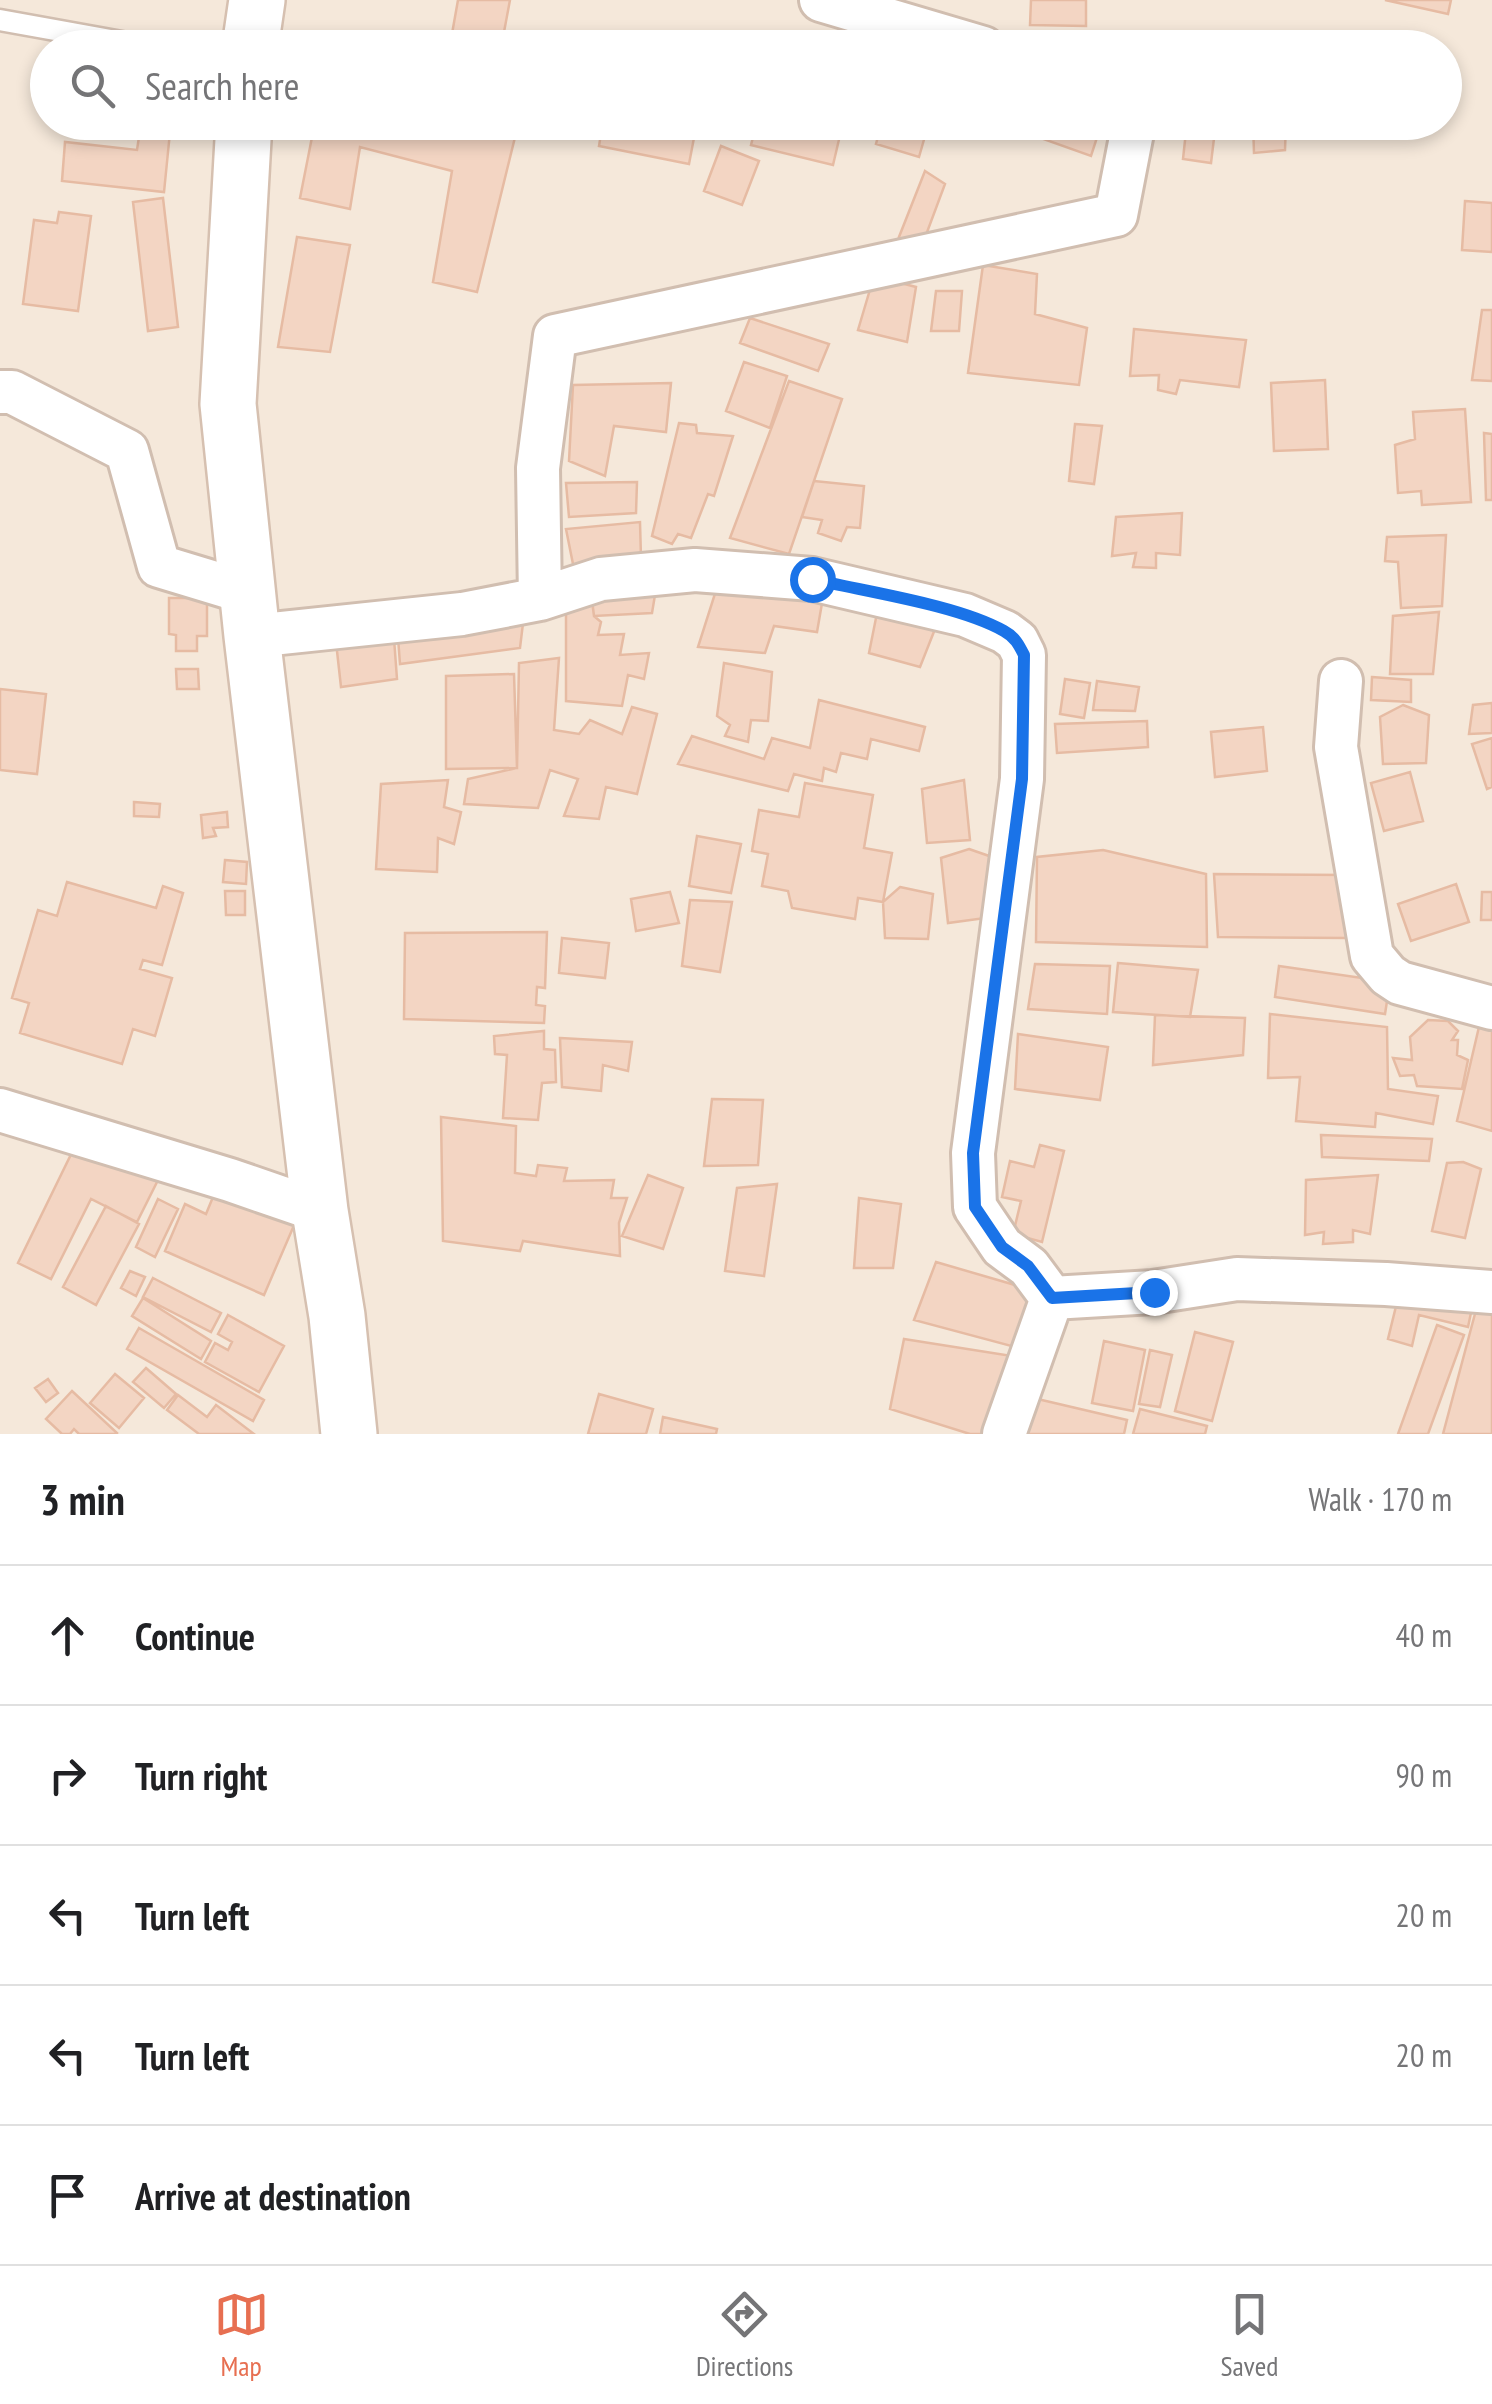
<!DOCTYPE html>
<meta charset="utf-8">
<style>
:root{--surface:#fff;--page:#f2f2f2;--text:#202124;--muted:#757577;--line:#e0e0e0;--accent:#e76f51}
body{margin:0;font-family:"PT Sans Narrow",sans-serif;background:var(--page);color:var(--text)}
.stop{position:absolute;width:30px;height:30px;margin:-22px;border:8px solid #1a73e8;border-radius:50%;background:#fff}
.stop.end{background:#1a73e8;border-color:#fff;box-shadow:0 2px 10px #0008}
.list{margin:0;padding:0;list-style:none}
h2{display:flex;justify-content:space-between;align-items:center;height:130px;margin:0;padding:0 40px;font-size:42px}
h2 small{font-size:32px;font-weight:400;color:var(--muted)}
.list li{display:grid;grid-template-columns:65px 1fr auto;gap:30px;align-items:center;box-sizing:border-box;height:140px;padding:0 40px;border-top:2px solid var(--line)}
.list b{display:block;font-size:38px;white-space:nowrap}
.list em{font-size:32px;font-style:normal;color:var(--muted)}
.icon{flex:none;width:55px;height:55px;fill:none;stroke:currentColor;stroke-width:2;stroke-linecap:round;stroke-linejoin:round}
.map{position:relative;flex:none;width:1492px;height:1434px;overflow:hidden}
.search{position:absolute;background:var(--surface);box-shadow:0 5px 15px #0003;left:30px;right:30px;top:30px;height:110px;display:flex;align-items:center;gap:25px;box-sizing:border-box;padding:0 35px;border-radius:55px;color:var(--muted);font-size:38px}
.sheet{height:830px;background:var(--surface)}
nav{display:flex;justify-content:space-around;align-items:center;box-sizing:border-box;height:140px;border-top:2px solid var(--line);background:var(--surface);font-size:28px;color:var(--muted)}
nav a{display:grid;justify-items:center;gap:5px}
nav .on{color:var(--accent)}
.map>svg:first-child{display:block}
.residential{fill:#f5e8da;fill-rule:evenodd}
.building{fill:#f3d5c3;stroke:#e6bba3;stroke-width:2.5}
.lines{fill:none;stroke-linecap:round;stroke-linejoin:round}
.lane-casing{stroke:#d1beb0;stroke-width:25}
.street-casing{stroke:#d1beb0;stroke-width:48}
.secondary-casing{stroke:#d6c0b0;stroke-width:60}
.lane{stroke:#fff;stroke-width:20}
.street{stroke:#fff;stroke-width:42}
.secondary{stroke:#fff;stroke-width:55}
.route{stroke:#1a73e8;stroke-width:12}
</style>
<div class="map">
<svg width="1492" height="1434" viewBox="0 0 1492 1434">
<rect width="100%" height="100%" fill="#fdf6ec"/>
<!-- residential -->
<path class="residential" d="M 0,0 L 1492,0 L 1492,1434 L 0,1434 ZM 48,48 L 1444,48 L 1444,122 L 48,122 Z"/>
<!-- building -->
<path class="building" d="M 458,0 L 510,0 L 501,48 L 450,45 Z
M 1031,0 L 1086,0 L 1086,26 L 1030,25 Z
M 1385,0 L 1451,0 L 1448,14 Z
M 110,122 L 171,122 L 164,192 L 62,181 L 65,142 L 137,150 L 139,137 L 109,134 Z
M 315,122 L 518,125 L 477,292 L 433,282 L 452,171 L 360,147 L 350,209 L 300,198 Z
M 603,122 L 697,122 L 689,164 L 599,146 Z
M 757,122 L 806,122 L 841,131 L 833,165 L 751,145 Z
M 882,122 L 929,122 L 919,157 L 876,144 Z
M 1020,122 L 1102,122 L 1091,156 L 1018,130 Z
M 1187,122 L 1216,122 L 1211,163 L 1183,159 Z
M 1253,122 L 1286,122 L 1285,150 L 1254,153 Z
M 721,146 L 759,161 L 742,205 L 704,191 Z
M 925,171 L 945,184 L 923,243 L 899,237 Z
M 163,198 L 178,327 L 148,331 L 133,202 Z
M 1465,201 L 1492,203 L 1492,252 L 1462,250 Z
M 59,212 L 91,216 L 78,311 L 23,304 L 34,220 L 57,223 Z
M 297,237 L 350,245 L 330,352 L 278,347 Z
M 983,265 L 1037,274 L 1035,314 L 1087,328 L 1079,385 L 968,373 Z
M 874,276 L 916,287 L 907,342 L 858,330 Z
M 936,291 L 962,291 L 959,331 L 931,331 Z
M 1482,310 L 1492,310 L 1492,381 L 1472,380 Z
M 750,318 L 829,344 L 818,371 L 740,343 Z
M 1134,329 L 1246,340 L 1239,387 L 1180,380 L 1176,394 L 1158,390 L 1159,375 L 1130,376 Z
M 744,362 L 787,376 L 770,428 L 726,411 Z
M 1325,380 L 1328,449 L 1274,451 L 1271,383 Z
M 789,381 L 842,399 L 789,554 L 730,538 Z
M 671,383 L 666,432 L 614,426 L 605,476 L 569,461 L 573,385 Z
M 1465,409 L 1471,502 L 1422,505 L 1421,491 L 1398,493 L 1395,445 L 1415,439 L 1413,412 Z
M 679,423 L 696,425 L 697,433 L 733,436 L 714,496 L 708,494 L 691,538 L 678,534 L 672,544 L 652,536 Z
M 1075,424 L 1102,426 L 1094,484 L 1069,481 Z
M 1484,433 L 1492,434 L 1492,500 L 1486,500 Z
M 814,481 L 864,486 L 860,528 L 847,527 L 841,541 L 818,533 L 822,520 L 802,517 Z
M 637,482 L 636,513 L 569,517 L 566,483 Z
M 1182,513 L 1180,555 L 1156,553 L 1156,568 L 1133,567 L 1136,553 L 1112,556 L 1116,517 Z
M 640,522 L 641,558 L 574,569 L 566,529 Z
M 1446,535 L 1442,606 L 1401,608 L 1398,562 L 1385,561 L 1387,537 Z
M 719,581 L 825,586 L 817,632 L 774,626 L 765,653 L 698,647 Z
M 657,583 L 652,613 L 594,616 L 591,592 Z
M 169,598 L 207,598 L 207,636 L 197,636 L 197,651 L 176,651 L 176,635 L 169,634 Z
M 566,598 L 592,601 L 594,616 L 601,622 L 598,635 L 624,634 L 620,655 L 649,653 L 644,679 L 628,675 L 622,706 L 566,701 Z
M 525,607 L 520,648 L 400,664 L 397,624 Z
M 1439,612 L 1433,674 L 1390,674 L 1393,616 Z
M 877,613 L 935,629 L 920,667 L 869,653 Z
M 393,625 L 397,679 L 341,687 L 335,633 Z
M 559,658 L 554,730 L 579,734 L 590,720 L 622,734 L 632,707 L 657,714 L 637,794 L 606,787 L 599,819 L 564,816 L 578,779 L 550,770 L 538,808 L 464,804 L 468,779 L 517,768 L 519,663 Z
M 724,663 L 772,672 L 768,721 L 751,720 L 748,742 L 725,736 L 730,725 L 717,716 Z
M 176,669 L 198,669 L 199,689 L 177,689 Z
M 514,674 L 517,768 L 446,769 L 446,676 Z
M 1372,677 L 1411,680 L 1411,702 L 1371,700 Z
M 1065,679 L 1090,683 L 1084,718 L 1060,714 Z
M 1097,681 L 1139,687 L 1135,711 L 1093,710 Z
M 0,689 L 46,694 L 37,774 L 0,770 Z
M 819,700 L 925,727 L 919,751 L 871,739 L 867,759 L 841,753 L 836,772 L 824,768 L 822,781 L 794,774 L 788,791 L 678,764 L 692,736 L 764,759 L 772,738 L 810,748 Z
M 1492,703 L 1492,733 L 1469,734 L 1473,705 Z
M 1403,705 L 1429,715 L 1426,763 L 1383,764 L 1380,717 Z
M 1147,721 L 1148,747 L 1057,753 L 1055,724 Z
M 1263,727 L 1267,771 L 1215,777 L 1211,732 Z
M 1492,738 L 1492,787 L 1487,789 L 1472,744 Z
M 1410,772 L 1423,821 L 1384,831 L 1371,783 Z
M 448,780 L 444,807 L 461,812 L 454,844 L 438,838 L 437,872 L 376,869 L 381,784 Z
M 964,780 L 970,840 L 927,843 L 922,789 Z
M 805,783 L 873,795 L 864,848 L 892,853 L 883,902 L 858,898 L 855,919 L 792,908 L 788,891 L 762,886 L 768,854 L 752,851 L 759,810 L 799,817 Z
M 134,802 L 160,804 L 159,817 L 134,816 Z
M 227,812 L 228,827 L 213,828 L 216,836 L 203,838 L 201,815 Z
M 697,836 L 741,844 L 731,893 L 689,886 Z
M 969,849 L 992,857 L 993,917 L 948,923 L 941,858 Z
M 1103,850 L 1206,874 L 1207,947 L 1036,942 L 1037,857 Z
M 225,860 L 247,862 L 246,884 L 223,882 Z
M 1214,874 L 1349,875 L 1347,938 L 1218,937 Z
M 67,882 L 156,908 L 163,886 L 183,893 L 162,965 L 143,960 L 140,969 L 172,978 L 155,1036 L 133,1029 L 122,1064 L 20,1033 L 29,1003 L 12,998 L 38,910 L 57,916 Z
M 1456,884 L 1469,922 L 1411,941 L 1398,904 Z
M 900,887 L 933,894 L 928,939 L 885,938 L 883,902 Z
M 225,891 L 245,891 L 245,915 L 226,915 Z
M 670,892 L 679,923 L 636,931 L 631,899 Z
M 1482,892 L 1492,892 L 1492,920 L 1481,920 Z
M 690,900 L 732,902 L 720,972 L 682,966 Z
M 547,932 L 545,988 L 537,987 L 536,1005 L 545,1006 L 544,1023 L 404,1019 L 405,933 Z
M 562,938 L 609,943 L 605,978 L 559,973 Z
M 1118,963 L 1198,970 L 1190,1017 L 1113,1012 Z
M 1035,964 L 1110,966 L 1107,1014 L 1028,1009 Z
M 1279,966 L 1390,982 L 1385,1014 L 1275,997 Z
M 1270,1014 L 1387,1027 L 1388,1089 L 1438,1096 L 1433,1124 L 1376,1113 L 1375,1127 L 1296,1121 L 1300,1077 L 1268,1078 Z
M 1482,1014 L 1492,1017 L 1492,1131 L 1457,1121 Z
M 1155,1015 L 1245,1018 L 1243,1055 L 1153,1065 Z
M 1428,1020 L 1448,1021 L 1458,1031 L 1452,1040 L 1458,1040 L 1457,1055 L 1468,1060 L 1462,1089 L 1417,1086 L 1414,1075 L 1400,1076 L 1393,1058 L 1412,1060 L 1410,1037 Z
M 544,1031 L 544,1049 L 555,1050 L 556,1082 L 542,1083 L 538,1120 L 503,1118 L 507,1055 L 495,1054 L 494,1036 Z
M 1018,1034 L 1108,1047 L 1100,1100 L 1015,1089 Z
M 560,1038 L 632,1042 L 628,1071 L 603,1065 L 601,1091 L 562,1087 Z
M 712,1099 L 763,1100 L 758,1165 L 704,1166 Z
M 441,1117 L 516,1126 L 515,1173 L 536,1176 L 538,1165 L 567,1168 L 564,1181 L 614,1180 L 611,1198 L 627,1198 L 619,1223 L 620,1256 L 523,1241 L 520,1251 L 443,1241 Z
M 1321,1135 L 1432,1139 L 1429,1161 L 1322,1157 Z
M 80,1136 L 160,1176 L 137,1222 L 91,1199 L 51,1279 L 18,1263 Z
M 1040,1145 L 1064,1151 L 1042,1242 L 1013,1234 L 1021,1201 L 1002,1197 L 1010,1161 L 1034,1167 Z
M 1463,1162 L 1481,1169 L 1465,1238 L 1432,1231 L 1447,1163 Z
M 648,1175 L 683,1188 L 663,1249 L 622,1236 Z
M 1378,1175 L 1370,1234 L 1353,1230 L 1353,1242 L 1323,1244 L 1324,1232 L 1305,1235 L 1306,1180 Z
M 220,1180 L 295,1223 L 264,1295 L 165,1251 L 185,1204 L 206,1214 Z
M 777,1184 L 764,1276 L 725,1271 L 737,1188 Z
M 859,1198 L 901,1204 L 893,1268 L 854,1268 Z
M 158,1199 L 178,1209 L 155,1257 L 136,1247 Z
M 106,1206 L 139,1224 L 96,1305 L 63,1287 Z
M 936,1262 L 1039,1292 L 1023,1349 L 914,1320 Z
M 130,1271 L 145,1277 L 136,1296 L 121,1288 Z
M 153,1278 L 221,1313 L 211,1332 L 143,1297 Z
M 1400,1290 L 1472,1308 L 1468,1327 L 1419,1315 L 1412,1346 L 1388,1339 Z
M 1480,1295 L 1492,1299 L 1492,1434 L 1443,1434 Z
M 143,1298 L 211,1341 L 201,1359 L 132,1316 Z
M 228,1315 L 284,1346 L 259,1392 L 205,1362 L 215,1343 L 228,1350 L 232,1342 L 218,1334 Z
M 1437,1325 L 1464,1335 L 1428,1434 L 1398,1434 Z
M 139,1328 L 264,1400 L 253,1421 L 127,1349 Z
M 1195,1332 L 1233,1342 L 1212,1421 L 1175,1411 Z
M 904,1339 L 1024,1358 L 995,1434 L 970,1434 L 890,1409 Z
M 1104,1341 L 1145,1350 L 1133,1411 L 1092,1403 Z
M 1150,1350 L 1172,1355 L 1160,1407 L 1139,1404 Z
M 146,1368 L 176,1394 L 164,1408 L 133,1382 Z
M 115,1374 L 144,1398 L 119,1428 L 90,1403 Z
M 48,1379 L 58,1393 L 46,1402 L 35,1388 Z
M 72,1391 L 117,1433 L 116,1434 L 79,1434 L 74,1429 L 70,1434 L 62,1434 L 46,1419 Z
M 599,1394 L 653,1409 L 646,1434 L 588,1434 Z
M 178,1395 L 207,1417 L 216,1405 L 254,1434 L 199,1434 L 167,1410 Z
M 1029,1397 L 1127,1420 L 1124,1434 L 1021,1434 Z
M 1140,1409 L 1207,1426 L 1205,1434 L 1133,1434 Z
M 663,1417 L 717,1429 L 716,1434 L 660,1434 Z"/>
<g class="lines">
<!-- lane casing -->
<g class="lane-casing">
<path id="lane" d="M 0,20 L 155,48"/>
</g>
<!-- street casing -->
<g class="street-casing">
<path id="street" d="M 821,0 L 983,48
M 0,392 L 12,392 L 127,451 L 159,566 L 248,593
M 540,599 L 538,468 L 555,336 L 1116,215 L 1134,122
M 252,636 L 462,614 L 540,599 L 601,579 L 695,570 L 812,579 L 965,615 L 1005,632 L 1017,641 L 1024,655 L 1022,779 L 973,1153 L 975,1207 L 1002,1247 L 1029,1267 L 1052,1298 L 1004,1434
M 1341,681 L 1336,747 L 1372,956 L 1388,975 L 1400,983 L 1492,1008
M 0,1110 L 230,1180 L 320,1211
M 1052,1298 L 1153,1292 L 1237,1279 L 1386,1284 L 1492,1292"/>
</g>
<!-- secondary casing -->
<g class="secondary-casing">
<path id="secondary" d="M 250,48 L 257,0
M 244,122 L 228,404 L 252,636 L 320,1211 L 337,1316 L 349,1434"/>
</g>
<!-- lane -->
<use href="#lane" class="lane"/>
<!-- street -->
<use href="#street" class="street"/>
<!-- secondary -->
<use href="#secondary" class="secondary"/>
</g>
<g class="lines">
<!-- route -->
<path class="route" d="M 812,579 C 867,592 958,605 1004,631 C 1015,637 1019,645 1024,655 L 1022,779 L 973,1153 L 975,1207 L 1002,1247 L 1028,1266 L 1052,1298 L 1154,1292"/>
</g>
</svg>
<div class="stop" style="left:812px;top:579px"></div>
<div class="stop end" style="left:1154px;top:1292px"></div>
<div class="search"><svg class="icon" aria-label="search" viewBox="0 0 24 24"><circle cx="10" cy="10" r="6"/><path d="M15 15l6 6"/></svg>Search here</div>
</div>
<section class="sheet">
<h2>3 min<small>Walk · 170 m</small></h2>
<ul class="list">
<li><svg class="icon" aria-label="ahead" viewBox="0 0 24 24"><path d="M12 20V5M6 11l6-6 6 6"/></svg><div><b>Continue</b></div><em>40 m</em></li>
<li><svg class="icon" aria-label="right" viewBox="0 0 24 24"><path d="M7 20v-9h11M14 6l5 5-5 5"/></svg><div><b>Turn right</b></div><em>90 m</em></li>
<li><svg class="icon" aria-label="left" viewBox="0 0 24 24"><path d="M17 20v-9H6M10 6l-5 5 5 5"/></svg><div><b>Turn left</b></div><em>20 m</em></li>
<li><svg class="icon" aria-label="left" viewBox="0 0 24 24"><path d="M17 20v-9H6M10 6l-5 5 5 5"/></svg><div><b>Turn left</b></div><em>20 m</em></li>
<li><svg class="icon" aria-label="arrive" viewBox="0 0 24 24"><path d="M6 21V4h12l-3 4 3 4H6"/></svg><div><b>Arrive at destination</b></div></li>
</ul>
</section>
<nav>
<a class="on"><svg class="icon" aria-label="map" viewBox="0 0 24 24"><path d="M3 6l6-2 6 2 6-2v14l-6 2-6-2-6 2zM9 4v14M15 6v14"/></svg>Map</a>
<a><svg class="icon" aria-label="directions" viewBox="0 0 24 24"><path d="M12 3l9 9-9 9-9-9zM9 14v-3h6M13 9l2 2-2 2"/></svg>Directions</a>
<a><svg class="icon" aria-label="saved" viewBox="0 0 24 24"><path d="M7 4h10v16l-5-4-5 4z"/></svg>Saved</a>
</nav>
